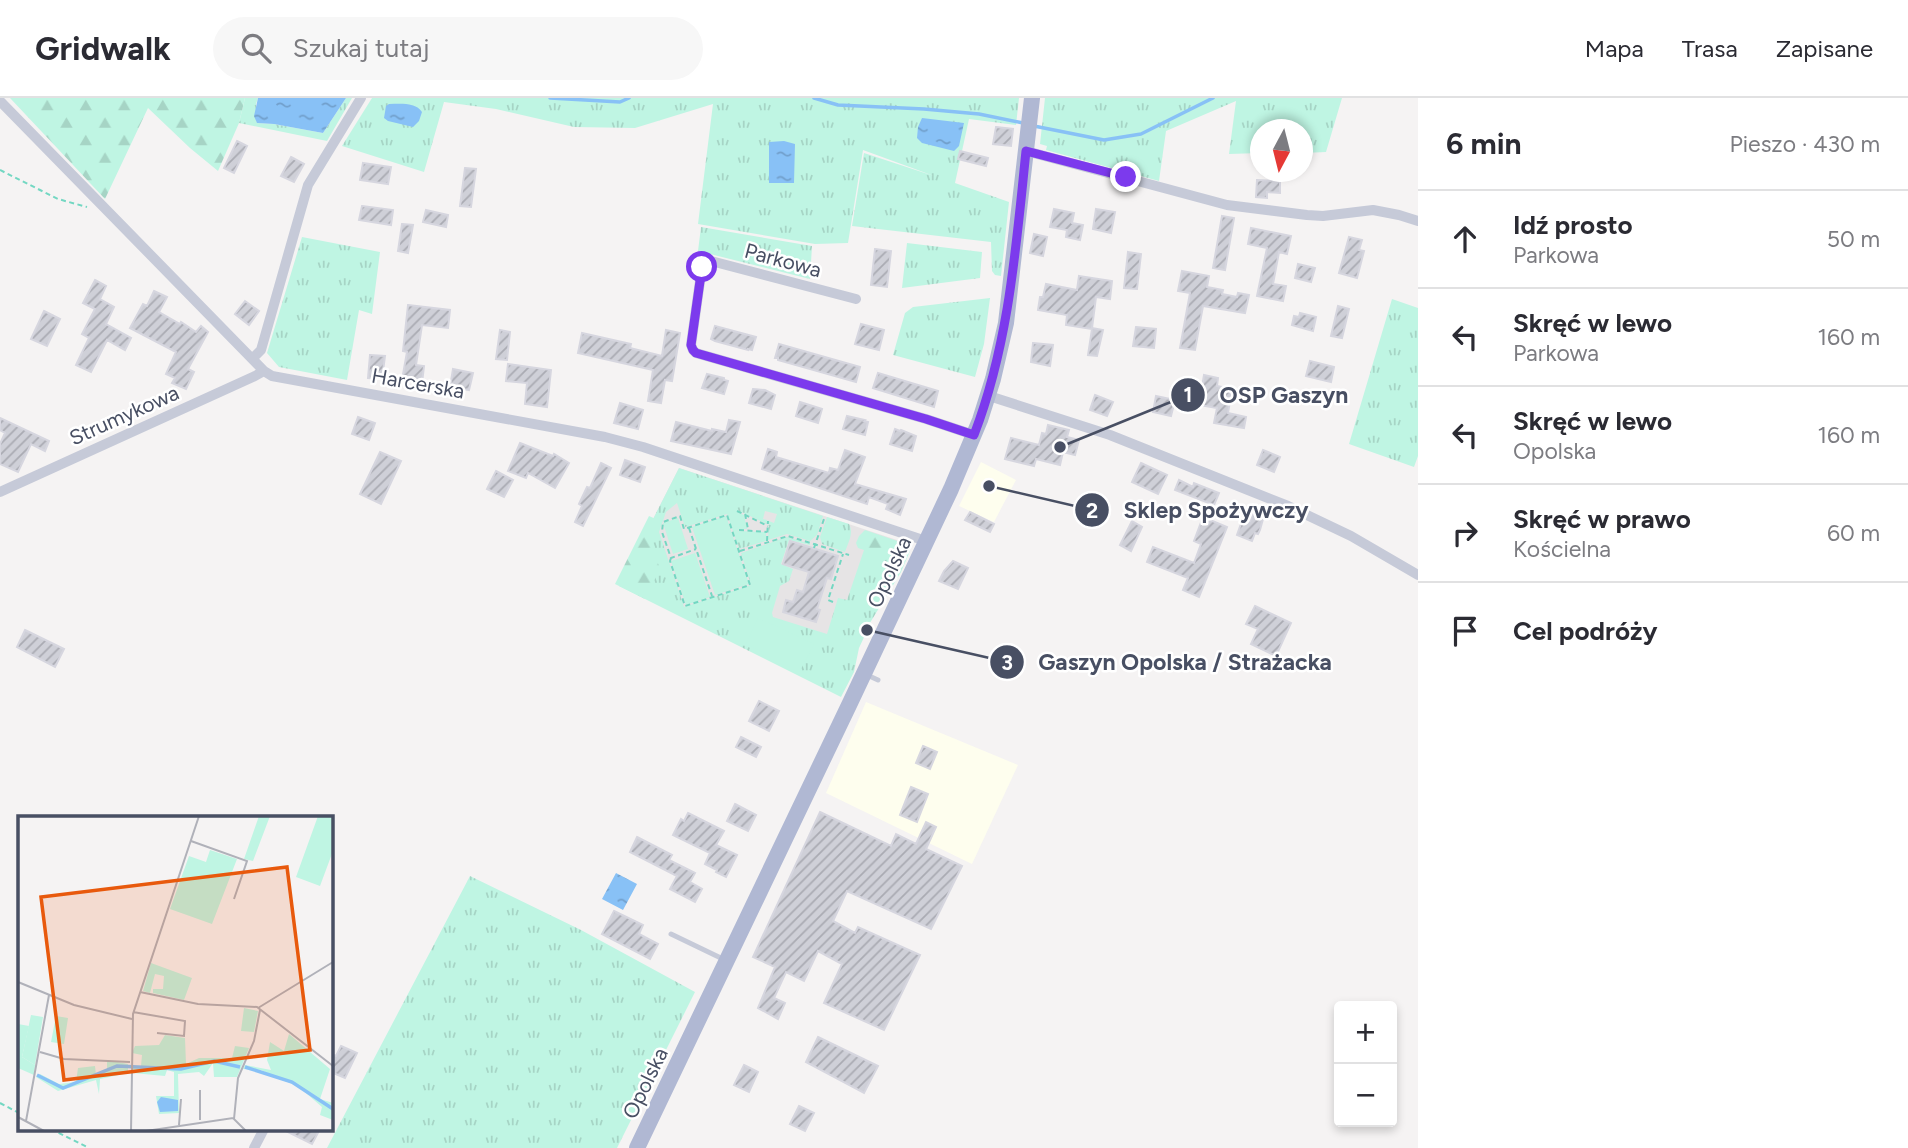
<!DOCTYPE html>
<html lang="pl">
<meta charset="utf-8">
<style>
:root{--surface:#fff;--page:#f7f7f7;--text:#2b2b33;--muted:#7c7c81;--line:#e1e1e2}
body{margin:0;font-family:Figtree,sans-serif;background:var(--page);color:var(--text)}
.controls{position:absolute;right:21px;bottom:21px;display:grid;overflow:hidden;border-radius:7px;box-shadow:0 4px 10px #0003}
.controls button{width:63px;height:63px;display:grid;place-items:center;padding:0;border:0;border-bottom:2px solid var(--line);background:var(--surface);color:var(--text);font:35px sans-serif}
.compass{position:absolute;left:1250px;top:21px;width:63px;height:63px;border-radius:50%;background:var(--surface);box-shadow:0 4px 10px #0003;rotate:187deg}
.stop{position:absolute;width:21px;height:21px;margin:-16px;border:5px solid #7c3aed;border-radius:50%;background:#fff}
.stop.end{background:#7c3aed;border-color:#fff;box-shadow:0 2px 7px #0008}
.list{margin:0;padding:0;list-style:none}
h2{display:flex;justify-content:space-between;align-items:center;height:91px;margin:0;padding:0 28px;font-size:30px}
h2 small{font-size:23px;font-weight:400;color:var(--muted)}
.list li{display:grid;grid-template-columns:46px 1fr auto;gap:21px;align-items:center;box-sizing:border-box;height:98px;padding:0 28px;border-top:2px solid var(--line)}
.list b{display:block;font-size:26px;white-space:nowrap}
.list p{margin:0;font-size:23px;white-space:nowrap;color:var(--muted)}
.list em{font-size:23px;font-style:normal;color:var(--muted)}
.icon{flex:none;width:38px;height:38px;fill:none;stroke:currentColor;stroke-width:2;stroke-linecap:round;stroke-linejoin:round}
.map{position:relative;flex:none;width:1418px;height:1050px;overflow:hidden}
header{display:flex;align-items:center;gap:42px;box-sizing:border-box;height:98px;padding:0 35px;background:var(--surface);border-bottom:2px solid var(--line)}
header strong{font-size:33px}
nav{display:flex;gap:38px;margin-inline-start:auto;font-size:24px}
.search{width:490px;height:63px;background:var(--page);display:flex;align-items:center;gap:18px;box-sizing:border-box;padding:0 24px;border-radius:38px;color:var(--muted);font-size:26px}
main{display:flex}
aside{flex:1;background:var(--surface)}
.map>svg:first-child{display:block}
.commercial{fill:#fefeee}
.education{fill:#e6e4e5}
.grass{fill:url(#grass-tufts)}
.forest{fill:url(#forest-firs)}
.green{fill:#bff5e3}
.water{fill:url(#water-ripples)}
.lines{fill:none;stroke-linecap:round;stroke-linejoin:round}
.stream{stroke:#88c1f6;stroke-width:3.5}
.building{fill:url(#building-hatch);stroke:#d6d6df;stroke-width:2}
.path{stroke:#73d7c2;stroke-width:2;stroke-dasharray:5 3.5;stroke-linecap:butt}
.service{stroke:#c6cad8;stroke-width:5}
.minor{stroke:#c6cad8;stroke-width:10}
.primary{stroke:#b0b8d3;stroke-width:16}
.route{stroke:#7c3aed;stroke-width:9}
.labels{text-anchor:middle;dominant-baseline:central;stroke-width:5;stroke-linejoin:round;paint-order:stroke}
.street-label{font-size:21px;fill:#484f63;stroke:#fff}
.inset-river{fill:none;stroke:#88c1f6;stroke-width:3.5}
.inset-road{fill:none;stroke:#b0b1b9;stroke-width:2}
.view{fill:#e8590c;fill-opacity:0.15;stroke:#e8590c;stroke-width:3.5}
.inset-edge{fill:none;stroke:#484f63;stroke-width:3.5}
.leader{fill:none;stroke:#484f63;stroke-width:2.5}
.callout-dot{fill:#484f63;stroke:#fff;stroke-width:2.5}
.mark-label{font-size:21px;text-anchor:middle;font-weight:bold;fill:#fff}
.callout-label{font-size:23px;text-anchor:middle;font-weight:bold;fill:#484f63;stroke:#fff;stroke-width:5;stroke-linejoin:round;paint-order:stroke}
</style>
<header>
<strong>Gridwalk</strong>
<div class="search"><svg class="icon" aria-label="search" viewBox="0 0 24 24"><circle cx="10" cy="10" r="6"/><path d="M15 15l6 6"/></svg>Szukaj tutaj</div>
<nav><a>Mapa</a><a>Trasa</a><a>Zapisane</a></nav>
</header>
<main>
<div class="map">
<svg width="1418" height="1050" viewBox="0 0 1418 1050">
<defs>
<pattern id="grass-tufts" width="24" height="20" patternUnits="userSpaceOnUse" patternTransform="scale(1.75)"><rect width="24" height="20" fill="#bff5e3"/><path d="M3 7l-1-3M5 7V3M7 7l1-3M15 17l-1-3M17 17v-4M19 17l1-3" fill="none" stroke="#a6d4c5"/></pattern>
<pattern id="forest-firs" width="22" height="20" patternUnits="userSpaceOnUse" patternTransform="scale(1.75)"><rect width="22" height="20" fill="#bff5e3"/><path d="M5 1l3.5 6h-7zM16 11l3.5 6h-7z" fill="#a6d4c5"/></pattern>
<pattern id="water-ripples" width="26" height="14" patternUnits="userSpaceOnUse" patternTransform="scale(1.75)"><rect width="26" height="14" fill="#88c1f6"/><path d="M2 4q2-2 4 0t4 0M15 11q2-2 4 0t4 0" fill="none" stroke="#719fcb"/></pattern>
<pattern id="building-hatch" width="6" height="6" patternUnits="userSpaceOnUse" patternTransform="scale(1.75)"><rect width="6" height="6" fill="#cfd0d8"/><path d="M-1 1l2-2M0 6l6-6M5 7l2-2" fill="none" stroke="#aaabb3"/></pattern>
</defs>
<rect width="100%" height="100%" fill="#f5f3f3"/>
<!-- commercial -->
<path class="commercial" d="M 981,364 L 1016,382 L 994,424 L 959,408 Z
M 866,604 L 1018,667 L 972,766 L 826,695 Z"/>
<!-- education -->
<path class="education" d="M 679,370 L 906,445 L 854,557 L 849,573 L 619,488 Z"/>
<!-- grass -->
<path class="grass" d="M 245,0 L 258,0 L 256,6 L 257,25 L 274,26 L 323,35 L 346,0 L 352,0 L 327,43 L 239,25 Z
M 372,0 L 1019,0 L 1016,27 L 969,21 L 955,85 L 1009,104 L 1001,178 L 995,177 L 992,173 L 991,144 L 852,128 L 864,55 L 934,78 L 863,52 L 848,145 L 815,146 L 698,126 L 713,6 L 635,30 L 574,29 L 496,11 L 444,4 L 424,74 L 342,48 Z
M 1045,0 L 1342,0 L 1326,54 L 1303,55 L 1302,32 L 1260,32 L 1260,55 L 1229,56 L 1236,3 L 1166,33 L 1159,83 L 1046,52 L 1047,48 L 1040,46 Z
M 701,129 L 812,148 L 810,181 L 698,153 Z
M 302,139 L 380,154 L 372,216 L 359,212 L 347,282 L 279,269 L 267,255 Z
M 907,145 L 982,154 L 980,180 L 902,190 Z
M 990,200 L 984,246 L 975,279 L 893,257 L 905,215 L 913,209 Z
M 1392,201 L 1418,210 L 1418,358 L 1414,369 L 1349,346 Z
M 679,370 L 823,418 L 817,437 L 810,443 L 787,436 L 768,442 L 769,423 L 774,425 L 777,416 L 765,413 L 763,421 L 767,422 L 767,426 L 737,412 L 737,414 L 744,417 L 747,431 L 739,431 L 738,433 L 766,434 L 766,443 L 739,451 L 727,416 L 685,429 L 677,405 L 666,414 L 659,434 L 684,509 L 751,487 L 741,455 L 787,439 L 810,446 L 810,447 L 789,442 L 781,466 L 793,471 L 789,483 L 780,488 L 772,515 L 773,519 L 827,536 L 838,500 L 847,502 L 864,452 L 858,450 L 856,445 L 859,438 L 865,432 L 909,447 L 910,453 L 901,474 L 865,533 L 866,535 L 859,550 L 854,574 L 841,599 L 619,488 Z
M 827,419 L 849,426 C 854,435 848,445 845,454 L 822,446 L 820,439 Z
M 470,778 L 581,832 L 695,894 L 617,1050 L 327,1050 Z"/>
<!-- forest -->
<path class="forest" d="M 10,0 L 245,0 L 239,25 L 218,73 L 190,50 L 148,10 L 105,101 Z
M 649,418 L 658,422 L 649,440 L 660,471 L 645,501 L 615,486 Z
M 864,433 L 908,447 C 909,461 899,476 891,487 L 889,486 L 899,464 L 859,448 Z"/>
<!-- green -->
<path class="green" d="M 726,418 L 749,486 L 715,497 L 692,429 Z
M 678,420 L 688,451 L 673,456 L 663,425 Z
M 695,455 L 710,499 L 686,507 L 671,463 Z
M 758,520 L 814,546 L 800,573 L 746,546 Z"/>
<!-- water -->
<path class="water" d="M 258,0 L 346,0 L 323,35 L 274,26 L 257,25 L 254,18 Z
M 389,6 C 401,6 415,4 422,14 L 419,23 L 413,29 L 388,23 L 384,20 L 386,8 Z
M 922,20 L 964,25 L 959,48 L 954,53 L 922,45 L 917,40 L 918,29 Z
M 784,43 L 795,46 L 794,85 L 769,85 L 769,44 Z
M 616,775 L 637,786 L 623,812 L 602,801 Z"/>
<g class="lines">
<!-- stream -->
<path class="stream" d="M 550,0 L 620,4 L 629,0
M 814,0 L 838,7 L 924,11 L 979,16 L 1023,25
M 1034,28 L 1104,42 L 1141,36 L 1213,0"/>
</g>
<!-- building -->
<path class="building" d="M 996,29 L 1013,31 L 1011,48 L 993,46 Z
M 237,43 L 247,48 L 234,75 L 224,70 Z
M 960,53 L 988,60 L 986,68 L 958,61 Z
M 291,59 L 304,66 L 294,84 L 281,78 Z
M 363,65 L 391,69 L 388,86 L 360,82 Z
M 465,70 L 476,71 L 471,109 L 460,108 Z
M 1257,82 L 1280,83 L 1280,95 L 1267,94 L 1267,100 L 1256,99 Z
M 362,108 L 393,112 L 391,127 L 359,122 Z
M 1054,111 L 1074,115 L 1072,125 L 1083,127 L 1080,142 L 1066,139 L 1067,132 L 1050,129 Z
M 1096,111 L 1115,114 L 1111,135 L 1093,131 Z
M 426,112 L 448,117 L 446,129 L 423,124 Z
M 1222,118 L 1234,120 L 1225,172 L 1213,170 Z
M 402,126 L 413,127 L 408,155 L 398,153 Z
M 1251,130 L 1291,138 L 1287,156 L 1279,154 L 1273,186 L 1286,188 L 1283,203 L 1257,198 L 1267,150 L 1248,146 Z
M 1034,136 L 1047,139 L 1043,158 L 1030,155 Z
M 1349,139 L 1362,142 L 1359,152 L 1364,153 L 1357,180 L 1339,175 Z
M 875,151 L 891,153 L 887,189 L 871,187 Z
M 1128,154 L 1141,156 L 1137,191 L 1124,190 Z
M 1298,166 L 1315,170 L 1311,184 L 1295,180 Z
M 1182,173 L 1209,178 L 1207,189 L 1223,192 L 1222,196 L 1237,199 L 1238,195 L 1249,197 L 1245,215 L 1203,208 L 1195,252 L 1180,250 L 1190,195 L 1178,193 Z
M 1079,178 L 1112,183 L 1110,201 L 1096,199 L 1092,230 L 1103,232 L 1097,258 L 1088,257 L 1092,231 L 1066,227 L 1067,217 L 1038,212 L 1040,199 L 1043,199 L 1046,186 L 1077,192 Z
M 95,182 L 106,188 L 100,201 L 114,209 L 106,226 L 131,240 L 125,252 L 107,242 L 91,274 L 76,267 L 89,240 L 82,236 L 95,211 L 83,205 Z
M 154,193 L 167,199 L 159,214 L 180,226 L 181,224 L 196,234 L 201,228 L 208,234 L 188,271 L 194,274 L 186,291 L 172,285 L 175,280 L 166,276 L 176,254 L 130,230 L 143,206 L 147,208 Z
M 245,203 L 259,213 L 249,227 L 235,216 Z
M 408,207 L 450,212 L 448,230 L 422,227 L 416,267 L 424,268 L 422,285 L 402,282 L 407,254 L 403,253 Z
M 1338,208 L 1349,211 L 1342,240 L 1331,238 Z
M 44,213 L 60,221 L 47,248 L 31,241 Z
M 1300,215 L 1316,219 L 1313,233 L 1292,227 L 1294,218 L 1299,219 Z
M 861,226 L 884,232 L 879,252 L 855,246 Z
M 715,228 L 756,239 L 752,252 L 748,251 L 748,252 L 715,243 L 711,241 Z
M 1136,229 L 1156,231 L 1154,250 L 1133,248 Z
M 500,232 L 510,234 L 507,262 L 496,261 Z
M 666,232 L 680,235 L 672,283 L 665,282 L 661,305 L 648,303 L 653,272 L 578,255 L 582,235 L 631,246 L 630,250 L 662,258 Z
M 1033,245 L 1053,247 L 1050,268 L 1031,264 Z
M 779,246 L 860,269 L 856,284 L 778,262 L 778,260 L 775,260 Z
M 370,257 L 385,258 L 382,281 L 368,280 Z
M 1310,263 L 1334,269 L 1331,284 L 1306,278 Z
M 508,266 L 551,272 L 547,309 L 525,306 L 527,285 L 506,283 Z
M 453,271 L 473,275 L 469,292 L 450,289 Z
M 878,275 L 938,293 L 934,309 L 873,290 Z
M 707,276 L 724,280 L 724,282 L 728,283 L 724,296 L 702,290 Z
M 1204,277 L 1218,280 L 1217,288 L 1232,291 L 1228,315 L 1246,319 L 1244,330 L 1214,325 L 1217,310 L 1199,307 Z
M 753,291 L 765,292 L 775,297 L 771,311 L 749,305 Z
M 1095,297 L 1113,304 L 1107,318 L 1090,312 Z
M 1156,298 L 1175,302 L 1171,318 L 1153,314 Z
M 800,304 L 822,311 L 818,325 L 796,318 Z
M 620,305 L 643,312 L 638,331 L 614,325 Z
M 847,318 L 865,322 L 864,323 L 868,324 L 865,337 L 843,331 Z
M 358,319 L 375,325 L 369,342 L 352,336 Z
M 0,320 L 49,343 L 45,353 L 31,346 L 18,374 L 0,366 L 0,346 L 5,335 L 0,332 Z
M 729,322 L 740,324 L 731,356 L 671,343 L 676,324 L 712,333 L 712,331 L 726,334 Z
M 1048,327 L 1069,332 L 1067,339 L 1079,342 L 1075,357 L 1063,354 L 1060,367 L 1036,361 L 1034,368 L 1005,361 L 1011,340 L 1039,347 L 1042,335 L 1046,336 Z
M 895,331 L 900,333 L 901,332 L 916,338 L 912,353 L 890,346 Z
M 520,345 L 553,358 L 554,356 L 569,365 L 555,390 L 528,375 L 526,380 L 508,373 Z
M 768,351 L 777,354 L 776,359 L 829,375 L 830,370 L 838,372 L 845,352 L 865,359 L 855,386 L 906,401 L 900,417 L 886,411 L 888,406 L 869,399 L 867,406 L 762,371 Z
M 1263,352 L 1280,359 L 1274,374 L 1257,367 Z
M 380,354 L 401,363 L 381,406 L 360,396 Z
M 625,362 L 645,369 L 640,384 L 620,377 Z
M 601,365 L 611,370 L 583,428 L 575,424 L 582,408 L 579,406 L 587,389 L 590,390 Z
M 1141,365 L 1167,377 L 1158,396 L 1132,384 Z
M 496,373 L 513,382 L 504,399 L 487,391 Z
M 1179,382 L 1193,389 L 1194,385 L 1219,395 L 1214,407 L 1175,392 Z
M 970,414 L 994,426 L 990,434 L 965,422 Z
M 1253,416 L 1263,421 L 1260,432 L 1258,436 L 1255,435 L 1252,443 L 1237,437 L 1243,420 L 1250,423 Z
M 1203,419 L 1227,429 L 1199,499 L 1183,492 L 1188,480 L 1147,464 L 1153,449 L 1194,465 L 1201,446 L 1194,443 Z
M 1132,423 L 1142,429 L 1131,453 L 1120,447 Z
M 790,443 L 838,458 L 831,481 L 827,480 L 817,511 L 820,512 L 816,524 L 783,514 L 786,502 L 793,504 L 797,492 L 803,494 L 809,474 L 783,466 Z
M 953,463 L 968,470 L 958,491 L 939,483 L 944,473 Z
M 1255,508 L 1291,525 L 1276,558 L 1251,546 L 1258,531 L 1246,526 Z
M 25,532 L 64,551 L 55,569 L 17,549 Z
M 759,603 L 779,613 L 769,633 L 749,623 Z
M 741,639 L 761,649 L 756,659 L 736,649 Z
M 923,648 L 937,654 L 930,671 L 916,665 Z
M 911,689 L 928,696 L 917,724 L 900,717 Z
M 735,706 L 756,717 L 748,733 L 727,723 Z
M 820,714 L 891,748 L 896,736 L 916,746 L 926,724 L 936,729 L 926,751 L 962,768 L 931,831 L 847,793 L 833,823 L 855,835 L 858,829 L 920,857 L 884,932 L 824,905 L 842,866 L 818,853 L 804,883 L 786,874 L 774,900 L 785,905 L 778,921 L 758,910 L 775,869 L 753,859 Z
M 688,715 L 724,733 L 716,747 L 737,757 L 726,779 L 716,774 L 717,772 L 705,766 L 710,755 L 673,737 L 681,721 L 684,723 Z
M 637,739 L 672,757 L 669,762 L 695,775 L 690,784 L 702,791 L 695,804 L 670,791 L 677,778 L 630,754 Z
M 614,813 L 643,827 L 639,836 L 658,846 L 650,861 L 602,836 Z
M 818,939 L 878,968 L 864,995 L 806,964 Z
M 341,948 L 357,955 L 345,980 L 331,974 L 331,956 L 336,958 Z
M 744,967 L 758,974 L 749,994 L 734,987 Z
M 799,1008 L 814,1015 L 805,1033 L 790,1026 Z
M 282,1031 L 320,1031 L 312,1046 Z"/>
<g class="lines">
<!-- path -->
<path class="path" d="M 0,72 L 58,101 L 87,109
M 737,413 L 768,428
M 745,416 L 748,431
M 689,430 L 712,498
M 739,432 L 767,434
M 767,443 L 768,423
M 814,450 L 824,421
M 740,453 L 788,438 L 849,457
M 671,460 L 670,463 L 685,508 L 750,487 L 727,417 L 684,431 L 680,418 L 663,424 L 662,434 L 671,460 L 696,451
M 833,504 L 828,502 L 843,456
M 0,1005 L 19,1015
M 51,1031 L 89,1050"/>
<!-- service -->
<path class="service" d="M 867,577 L 878,582
M 671,836 L 725,862"/>
<!-- minor -->
<path class="minor" d="M 0,3 L 264,273 L 272,278 L 605,339 L 643,349 L 926,443
M 1026,53 L 1227,107 L 1307,117 L 1323,118 L 1373,112 L 1399,117 L 1418,123
M 856,201 L 711,163 L 706,164 L 702,169 L 691,247 L 693,252 L 696,255 L 926,321 L 974,337
M 253,260 L 261,252 L 308,87 L 361,0
M 989,298 L 1110,337 L 1288,408 L 1351,438 L 1418,477
M 0,394 L 255,278 L 264,273
M 254,1050 L 264,1031"/>
<!-- primary -->
<path class="primary" d="M 637,1050 L 850,605 L 951,391 L 980,322 L 993,281 L 1006,225 L 1032,0"/>
</g>
<g class="lines">
<!-- route -->
<path class="route" d="M 702,169 L 691,247 L 693,252 L 696,255 L 926,321 L 974,337 C 1009,246 1016,149 1026,53 L 1126,79"/>
</g>
<g class="labels">
<!-- street labels -->
<g class="street-label">
<text transform="translate(783 162) rotate(15)">Parkowa</text>
<text transform="translate(418 285) rotate(10)">Harcerska</text>
<text transform="translate(124 317) rotate(-24)">Strumykowa</text>
<text transform="translate(889 474) rotate(-65)">Opolska</text>
<text transform="translate(645 985) rotate(-64)">Opolska</text>
</g>
</g>
<!-- overview -->
<g transform="translate(18 718)">
<rect width="315" height="315" fill="#f5f3f3"/>
<path d="M 241,0 L 252,0 L 235,45 L 226,43 ZM 300,0 L 315,0 L 315,35 L 302,70 L 278,61 ZM 192,34 L 219,43 L 194,108 L 152,93 L 171,40 L 188,46 ZM 133,147 L 174,162 L 166,184 L 135,177 L 135,173 L 145,173 L 146,160 L 137,158 L 132,177 L 125,175 ZM 226,192 L 240,195 L 236,216 L 223,215 ZM 38,200 L 50,202 L 46,228 L 33,226 ZM 0,208 L 11,210 L 4,241 L 17,249 L 16,259 L 0,252 ZM 147,219 L 167,222 L 168,248 L 181,242 L 214,242 L 217,230 L 231,232 L 219,261 L 196,261 L 195,247 L 186,260 L 181,256 L 160,258 L 161,297 L 141,298 L 138,280 L 156,280 L 156,256 L 149,254 L 147,260 L 115,257 L 115,250 L 123,250 L 124,239 L 114,237 L 117,230 L 141,229 ZM 89,244 L 110,248 L 110,257 L 82,263 L 81,278 L 78,264 L 40,275 L 18,261 L 22,258 L 41,268 L 58,266 L 60,252 L 77,250 L 78,259 L 89,253 Z" fill="#bff5e3"/>
<path d="M 13,199 L 25,201 L 17,249 L 4,241 ZM 271,218 L 312,253 L 302,283 L 315,287 L 315,304 L 302,299 L 304,291 L 281,271 L 243,254 L 225,253 L 227,249 L 253,254 L 249,244 L 252,226 L 266,235 Z" fill="#bff5e3"/>
<path d="M 143,281 L 160,284 L 160,295 L 142,296 L 139,286 Z" fill="#88c1f6"/>
<path class="inset-river" d="M 227,251 L 274,266 L 315,293M 19,259 L 45,272 L 99,250 L 163,253 L 196,245 L 222,251"/>
<path class="inset-road" d="M 173,25 L 229,45 L 216,83M 0,166 L 56,189 L 114,203M 122,176 L 180,188 L 239,191 L 315,250M 240,192 L 315,146M 115,196 L 167,205 L 166,220 L 139,217M 22,236 L 46,243 L 112,246M 0,301 L 26,315M 216,303 L 220,262 L 236,225 L 242,194M 182,304 L 182,274M 8,305 L 31,179M 161,309 L 163,283M 113,315 L 115,198 L 181,0M 128,315 L 215,302 L 228,315"/>
<path class="view" d="M 269,51 L 292,234 L 46,264 L 23,81 Z"/>
<rect width="315" height="315" class="inset-edge"/>
</g>
<!-- callouts -->
<path class="leader" d="M1060 349L1188 297M989 388L1092 412M867 532L1007 564"/>
<g class="callout-dot">
<circle cx="1060" cy="349" r="7"/>
<circle cx="989" cy="388" r="7"/>
<circle cx="867" cy="532" r="7"/>
<circle cx="1188" cy="297" r="18"/>
<circle cx="1092" cy="412" r="18"/>
<circle cx="1007" cy="564" r="18"/>
</g>
<g class="mark-label">
<text x="1188" y="304">1</text>
<text x="1092" y="420">2</text>
<text x="1007" y="572">3</text>
</g>
<g class="callout-label">
<text x="1284" y="305">OSP Gaszyn</text>
<text x="1216" y="420">Sklep Spożywczy</text>
<text x="1185" y="572">Gaszyn Opolska / Strażacka</text>
</g>
</svg>
<div class="controls">
<button>+</button>
<button>−</button>
</div>
<svg class="compass" viewBox="-18 -18 36 36"><path d="M0-13l5 13h-10z" fill="#e53935"/><path d="M0 13l5-13h-10z" fill="#7c7c81"/></svg>
<div class="stop" style="left:702px;top:169px"></div>
<div class="stop end" style="left:1126px;top:79px"></div>
</div>
<aside>
<h2>6 min<small>Pieszo · 430 m</small></h2>
<ul class="list">
<li><svg class="icon" aria-label="ahead" viewBox="0 0 24 24"><path d="M12 20V5M6 11l6-6 6 6"/></svg><div><b>Idź prosto</b><p>Parkowa</p></div><em>50 m</em></li>
<li><svg class="icon" aria-label="left" viewBox="0 0 24 24"><path d="M17 20v-9H6M10 6l-5 5 5 5"/></svg><div><b>Skręć w lewo</b><p>Parkowa</p></div><em>160 m</em></li>
<li><svg class="icon" aria-label="left" viewBox="0 0 24 24"><path d="M17 20v-9H6M10 6l-5 5 5 5"/></svg><div><b>Skręć w lewo</b><p>Opolska</p></div><em>160 m</em></li>
<li><svg class="icon" aria-label="right" viewBox="0 0 24 24"><path d="M7 20v-9h11M14 6l5 5-5 5"/></svg><div><b>Skręć w prawo</b><p>Kościelna</p></div><em>60 m</em></li>
<li><svg class="icon" aria-label="arrive" viewBox="0 0 24 24"><path d="M6 21V4h12l-3 4 3 4H6"/></svg><div><b>Cel podróży</b></div></li>
</ul>
</aside>
</main>
